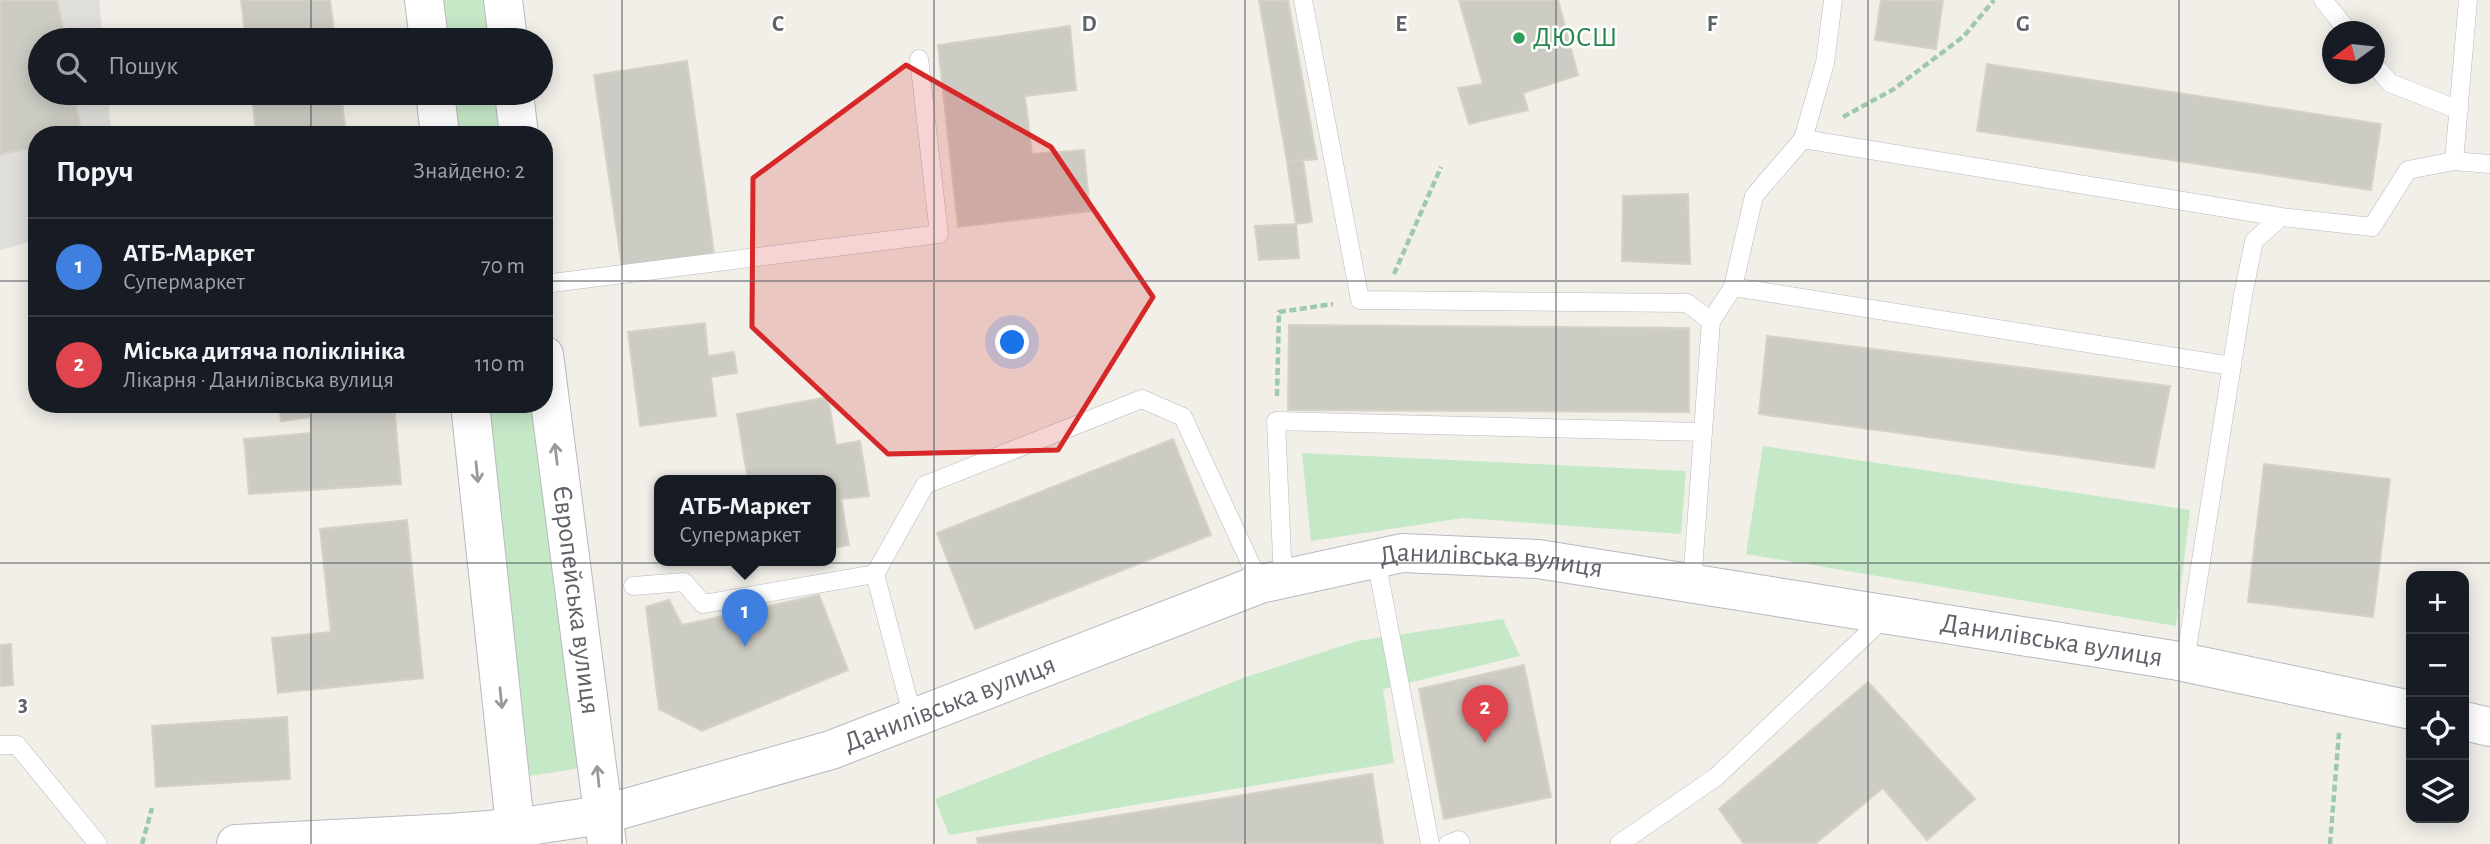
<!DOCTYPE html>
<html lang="uk">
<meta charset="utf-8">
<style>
:root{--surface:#171b24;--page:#242831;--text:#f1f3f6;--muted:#9ea1a6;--line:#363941;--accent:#0f766e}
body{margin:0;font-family:"Alegreya Sans",sans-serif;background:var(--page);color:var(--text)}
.controls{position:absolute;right:21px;bottom:21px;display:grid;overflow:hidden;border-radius:14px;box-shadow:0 4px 18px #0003}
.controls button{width:63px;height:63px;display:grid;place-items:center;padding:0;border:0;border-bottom:2px solid var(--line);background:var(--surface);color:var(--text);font:35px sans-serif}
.compass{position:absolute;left:2322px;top:21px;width:63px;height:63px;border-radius:50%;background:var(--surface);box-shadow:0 4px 18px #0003;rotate:255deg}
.you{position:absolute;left:1013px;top:343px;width:24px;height:24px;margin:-18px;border:5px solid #fff;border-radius:50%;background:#1a73e8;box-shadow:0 0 0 10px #1a73e833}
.badge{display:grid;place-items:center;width:46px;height:46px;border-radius:50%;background:var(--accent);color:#fff;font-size:23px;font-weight:700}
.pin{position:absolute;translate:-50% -58px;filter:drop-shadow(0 2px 4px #0008)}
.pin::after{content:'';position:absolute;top:37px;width:24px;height:21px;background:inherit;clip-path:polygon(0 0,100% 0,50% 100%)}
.popup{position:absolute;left:654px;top:475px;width:182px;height:91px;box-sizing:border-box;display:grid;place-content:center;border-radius:14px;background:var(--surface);filter:drop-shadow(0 2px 5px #0005);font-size:23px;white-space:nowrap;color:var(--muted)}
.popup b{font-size:26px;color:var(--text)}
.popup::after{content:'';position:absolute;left:50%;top:100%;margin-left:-14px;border:14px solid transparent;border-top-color:var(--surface)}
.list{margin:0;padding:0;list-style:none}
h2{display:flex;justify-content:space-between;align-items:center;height:91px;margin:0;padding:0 28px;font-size:30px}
h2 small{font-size:23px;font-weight:400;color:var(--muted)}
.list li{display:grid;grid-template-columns:46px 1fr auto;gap:21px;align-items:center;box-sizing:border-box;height:98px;padding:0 28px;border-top:2px solid var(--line)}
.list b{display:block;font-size:26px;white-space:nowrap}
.list p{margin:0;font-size:23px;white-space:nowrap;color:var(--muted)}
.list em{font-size:23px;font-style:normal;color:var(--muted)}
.icon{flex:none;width:38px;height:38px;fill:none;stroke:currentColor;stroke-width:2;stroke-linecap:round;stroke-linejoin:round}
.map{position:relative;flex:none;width:2490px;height:844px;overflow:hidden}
.search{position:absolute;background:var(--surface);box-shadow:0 4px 18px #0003;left:28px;top:28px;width:525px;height:77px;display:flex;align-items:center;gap:18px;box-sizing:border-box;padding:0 24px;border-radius:38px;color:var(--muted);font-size:26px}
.panel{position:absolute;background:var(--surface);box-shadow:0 4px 18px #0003;left:28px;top:126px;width:525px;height:287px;border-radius:28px}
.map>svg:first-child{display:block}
.industrial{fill:#e0deda}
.green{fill:#c5e8c7}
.building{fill:#cccbc4;stroke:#d6d2c6;stroke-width:2}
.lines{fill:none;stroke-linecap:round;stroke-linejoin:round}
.service-casing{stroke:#b8b9be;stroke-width:19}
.tertiary-casing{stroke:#b8b9be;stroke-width:40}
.secondary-casing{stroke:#b6b9bf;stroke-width:40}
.path{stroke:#9ec9ad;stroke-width:4.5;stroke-dasharray:7 3.5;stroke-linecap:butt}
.service{stroke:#fff;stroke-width:18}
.tertiary{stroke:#fff;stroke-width:38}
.secondary{stroke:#fff;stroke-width:38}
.oneway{stroke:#97999d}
.marked{fill:#d62828;fill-opacity:0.2;stroke:#d62828;stroke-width:5;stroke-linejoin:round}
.grid{fill:none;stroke:#5f6268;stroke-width:2;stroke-opacity:0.55}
.leisure-dot{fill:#2e9e5b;stroke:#fff;stroke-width:2.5}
.labels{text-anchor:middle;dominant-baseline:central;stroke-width:5;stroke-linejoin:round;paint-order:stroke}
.leisure-label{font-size:28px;fill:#27864d;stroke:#fff;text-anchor:start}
.street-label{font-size:28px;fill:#5f6268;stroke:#fff}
.grid-label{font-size:23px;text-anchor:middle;font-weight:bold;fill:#5f6268;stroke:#fff;stroke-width:5;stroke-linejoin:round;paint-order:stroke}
</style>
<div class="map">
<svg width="2490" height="844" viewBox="0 0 2490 844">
<rect width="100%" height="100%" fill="#f1efe8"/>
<!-- industrial -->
<path class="industrial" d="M 0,0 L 99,0 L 103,40 L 40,40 L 40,93 L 108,93 L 111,135 L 37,135 L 37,240 L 0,250 Z"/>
<!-- green -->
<path class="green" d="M 442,0 L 489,0 L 494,40 L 446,40 Z
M 452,93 L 500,93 L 505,135 L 457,135 Z
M 488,404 L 537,404 L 580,768 L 530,776 Z
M 1763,446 L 2190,510 L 2176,626 L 1746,554 Z
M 1302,453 L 1686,471 L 1681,534 L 1463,518 L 1311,541 Z
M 1503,619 L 1520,656 L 1383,689 L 1394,763 L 949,835 L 935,799 L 1243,678 L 1357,641 Z"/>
<!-- building -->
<path class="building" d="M 0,0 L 57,0 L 65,40 L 40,40 L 40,93 L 74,93 L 82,135 L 37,135 L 37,147 L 0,154 Z
M 241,0 L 330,0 L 335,40 L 246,40 Z
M 1259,0 L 1288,0 L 1317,159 L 1287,162 Z
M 1459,0 L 1558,0 L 1578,75 L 1523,93 L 1528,110 L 1469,124 L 1458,88 L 1483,84 Z
M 1881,0 L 1943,0 L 1936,49 L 1875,40 Z
M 1070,26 L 1076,90 L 1025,96 L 1032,154 L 1084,150 L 1090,211 L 958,227 L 938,45 Z
M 687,61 L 714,253 L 622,267 L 594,75 Z
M 1987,64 L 2381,124 L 2371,190 L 1977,131 Z
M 252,93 L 341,93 L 346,135 L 256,135 Z
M 1303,160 L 1312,222 L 1296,224 L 1287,162 Z
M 1688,194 L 1690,264 L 1622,261 L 1623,196 Z
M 1296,224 L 1299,258 L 1259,260 L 1255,226 Z
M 705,323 L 708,356 L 734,352 L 737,373 L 711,377 L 716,416 L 640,426 L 628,332 Z
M 1289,325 L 1689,328 L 1689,412 L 1288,410 Z
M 1767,336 L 2170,386 L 2154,468 L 1759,414 Z
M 828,397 L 836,445 L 860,441 L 869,496 L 841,499 L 849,545 L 831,548 L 831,481 L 748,481 L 737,414 Z
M 279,404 L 394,404 L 401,484 L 249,494 L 244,439 L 311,433 L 311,417 L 281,421 Z
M 1173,439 L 1211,535 L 975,629 L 937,533 Z
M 2264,464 L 2390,479 L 2373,617 L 2248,602 Z
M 407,520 L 423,678 L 278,693 L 272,638 L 331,632 L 320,529 Z
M 819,595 L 848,670 L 702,731 L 659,709 L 646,607 L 669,600 L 682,625 Z
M 11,644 L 13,685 L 0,686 L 0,645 Z
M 1524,665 L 1551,797 L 1444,819 L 1419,689 Z
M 1868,682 L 1975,799 L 1927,840 L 1883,788 L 1815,844 L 1744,844 L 1719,809 Z
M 287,717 L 290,779 L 156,787 L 152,726 Z
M 1372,774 L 1383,844 L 978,844 L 977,838 Z"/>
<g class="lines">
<!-- service casing -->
<g class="service-casing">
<path id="service" d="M 1303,0 L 1360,300 L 1687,303 L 1711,321
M 2323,0 L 2349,32
M 2374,64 L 2390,83 L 2459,110
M 1803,139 L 1825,63 L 1833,0
M 2454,161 L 2468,0
M 544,284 L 939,234 L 919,59
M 1733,287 L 2232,366
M 1376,559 L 1430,844
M 1283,580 L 1276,421 L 1702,432
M 1692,584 L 1711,321 L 1733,287 L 1754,196 L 1803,139 L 2281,217
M 633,586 L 684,582 L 703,604 L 875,574
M 2185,662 L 2243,295 L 2254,241 L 2281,217 L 2372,227 L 2408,170 L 2454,161 L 2490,164
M 913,718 L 875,574 L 925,485 L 1142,399 L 1183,417 L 1260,584
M 0,745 L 17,745 L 98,844
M 1448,844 L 1459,840 L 1461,844
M 1619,844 L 1716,777 L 1886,616"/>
</g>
<!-- tertiary casing -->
<g class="tertiary-casing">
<g id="tertiary">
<path d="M 424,0 L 429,40"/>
<path d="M 503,0 L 508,40"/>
<path d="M 435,93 L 440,135"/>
<path d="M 514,93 L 519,135"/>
<path id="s1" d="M 544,355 L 607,844"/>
<path d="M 470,404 L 517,844"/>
</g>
</g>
<!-- secondary casing -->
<g class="secondary-casing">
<g id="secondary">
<path d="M 2464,721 L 2490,727"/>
<path id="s2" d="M 236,844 L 450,833 L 515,828 L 602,815 L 831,750 L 1260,584 L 1402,553 L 1538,559 L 2173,660 L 2411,710"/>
</g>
</g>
<!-- path -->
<path class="path" d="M 1843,117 L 1894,89 L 1964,36 L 1994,0
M 1394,274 L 1441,167
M 1277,396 L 1279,312 L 1333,304
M 142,844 L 152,808
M 2330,844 L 2339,733"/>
<!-- service -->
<use href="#service" class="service"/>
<!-- tertiary -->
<use href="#tertiary" class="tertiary"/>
<!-- secondary -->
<use href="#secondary" class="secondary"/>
</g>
<!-- one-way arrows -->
<defs><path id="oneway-shaft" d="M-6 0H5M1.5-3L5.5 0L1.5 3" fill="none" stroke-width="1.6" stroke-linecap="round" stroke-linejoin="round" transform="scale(1.75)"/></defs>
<g class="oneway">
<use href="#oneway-shaft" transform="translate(556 454) rotate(-97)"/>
<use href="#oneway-shaft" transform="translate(477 472) rotate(84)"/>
<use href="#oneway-shaft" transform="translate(501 698) rotate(84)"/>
<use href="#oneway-shaft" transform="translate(598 776) rotate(-96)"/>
</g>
<!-- marked area -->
<path class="marked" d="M 906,65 L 1051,147 L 1153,297 L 1058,450 L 888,454 L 752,327 L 753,178 Z"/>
<!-- grid -->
<path class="grid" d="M 311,0 L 311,40M 622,0 L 622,844M 934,0 L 934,844M 1245,0 L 1245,844M 1556,0 L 1556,844M 1868,0 L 1868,844M 2179,0 L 2179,844M 311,93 L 311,135M 0,281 L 37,281M 544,281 L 2490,281M 311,404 L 311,844M 0,563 L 2490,563"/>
<!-- markers -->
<circle class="leisure-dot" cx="1519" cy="38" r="7"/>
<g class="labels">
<!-- leisure labels -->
<g class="leisure-label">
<text x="1533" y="38">ДЮСШ</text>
</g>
<!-- street labels -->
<g class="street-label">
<text stroke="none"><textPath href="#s2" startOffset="1300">Данилівська вулиця</textPath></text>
<text stroke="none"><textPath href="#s1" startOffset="247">Європейська вулиця</textPath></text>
<text stroke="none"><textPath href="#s2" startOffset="1867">Данилівська вулиця</textPath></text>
<text stroke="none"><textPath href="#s2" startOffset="733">Данилівська вулиця</textPath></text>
</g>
</g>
<g class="grid-label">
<text x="778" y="31">C</text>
<text x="1089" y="31">D</text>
<text x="1401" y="31">E</text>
<text x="1712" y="31">F</text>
<text x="2023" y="31">G</text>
<text x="23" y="711">3</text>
</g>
</svg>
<div class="controls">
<button>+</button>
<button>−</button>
<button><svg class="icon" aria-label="locate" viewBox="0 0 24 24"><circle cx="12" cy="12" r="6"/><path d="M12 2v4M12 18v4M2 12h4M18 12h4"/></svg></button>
<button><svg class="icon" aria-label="layers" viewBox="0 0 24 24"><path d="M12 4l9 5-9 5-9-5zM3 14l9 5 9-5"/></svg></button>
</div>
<svg class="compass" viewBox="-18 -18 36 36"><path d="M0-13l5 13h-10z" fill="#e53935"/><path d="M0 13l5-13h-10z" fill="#9ea1a6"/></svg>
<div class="you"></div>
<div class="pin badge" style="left:745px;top:647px;background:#3f7fe0">1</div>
<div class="popup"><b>АТБ-Маркет</b>Супермаркет</div>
<div class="pin badge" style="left:1485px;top:743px;background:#e0444e">2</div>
<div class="search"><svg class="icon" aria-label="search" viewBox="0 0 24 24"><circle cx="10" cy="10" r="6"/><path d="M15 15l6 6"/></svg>Пошук</div>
<section class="panel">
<h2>Поруч<small>Знайдено: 2</small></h2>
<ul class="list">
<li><span class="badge" style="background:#3f7fe0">1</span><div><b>АТБ-Маркет</b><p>Супермаркет</p></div><em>70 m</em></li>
<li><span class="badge" style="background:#e0444e">2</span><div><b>Міська дитяча поліклініка</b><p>Лікарня · Данилівська вулиця</p></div><em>110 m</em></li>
</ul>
</section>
</div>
